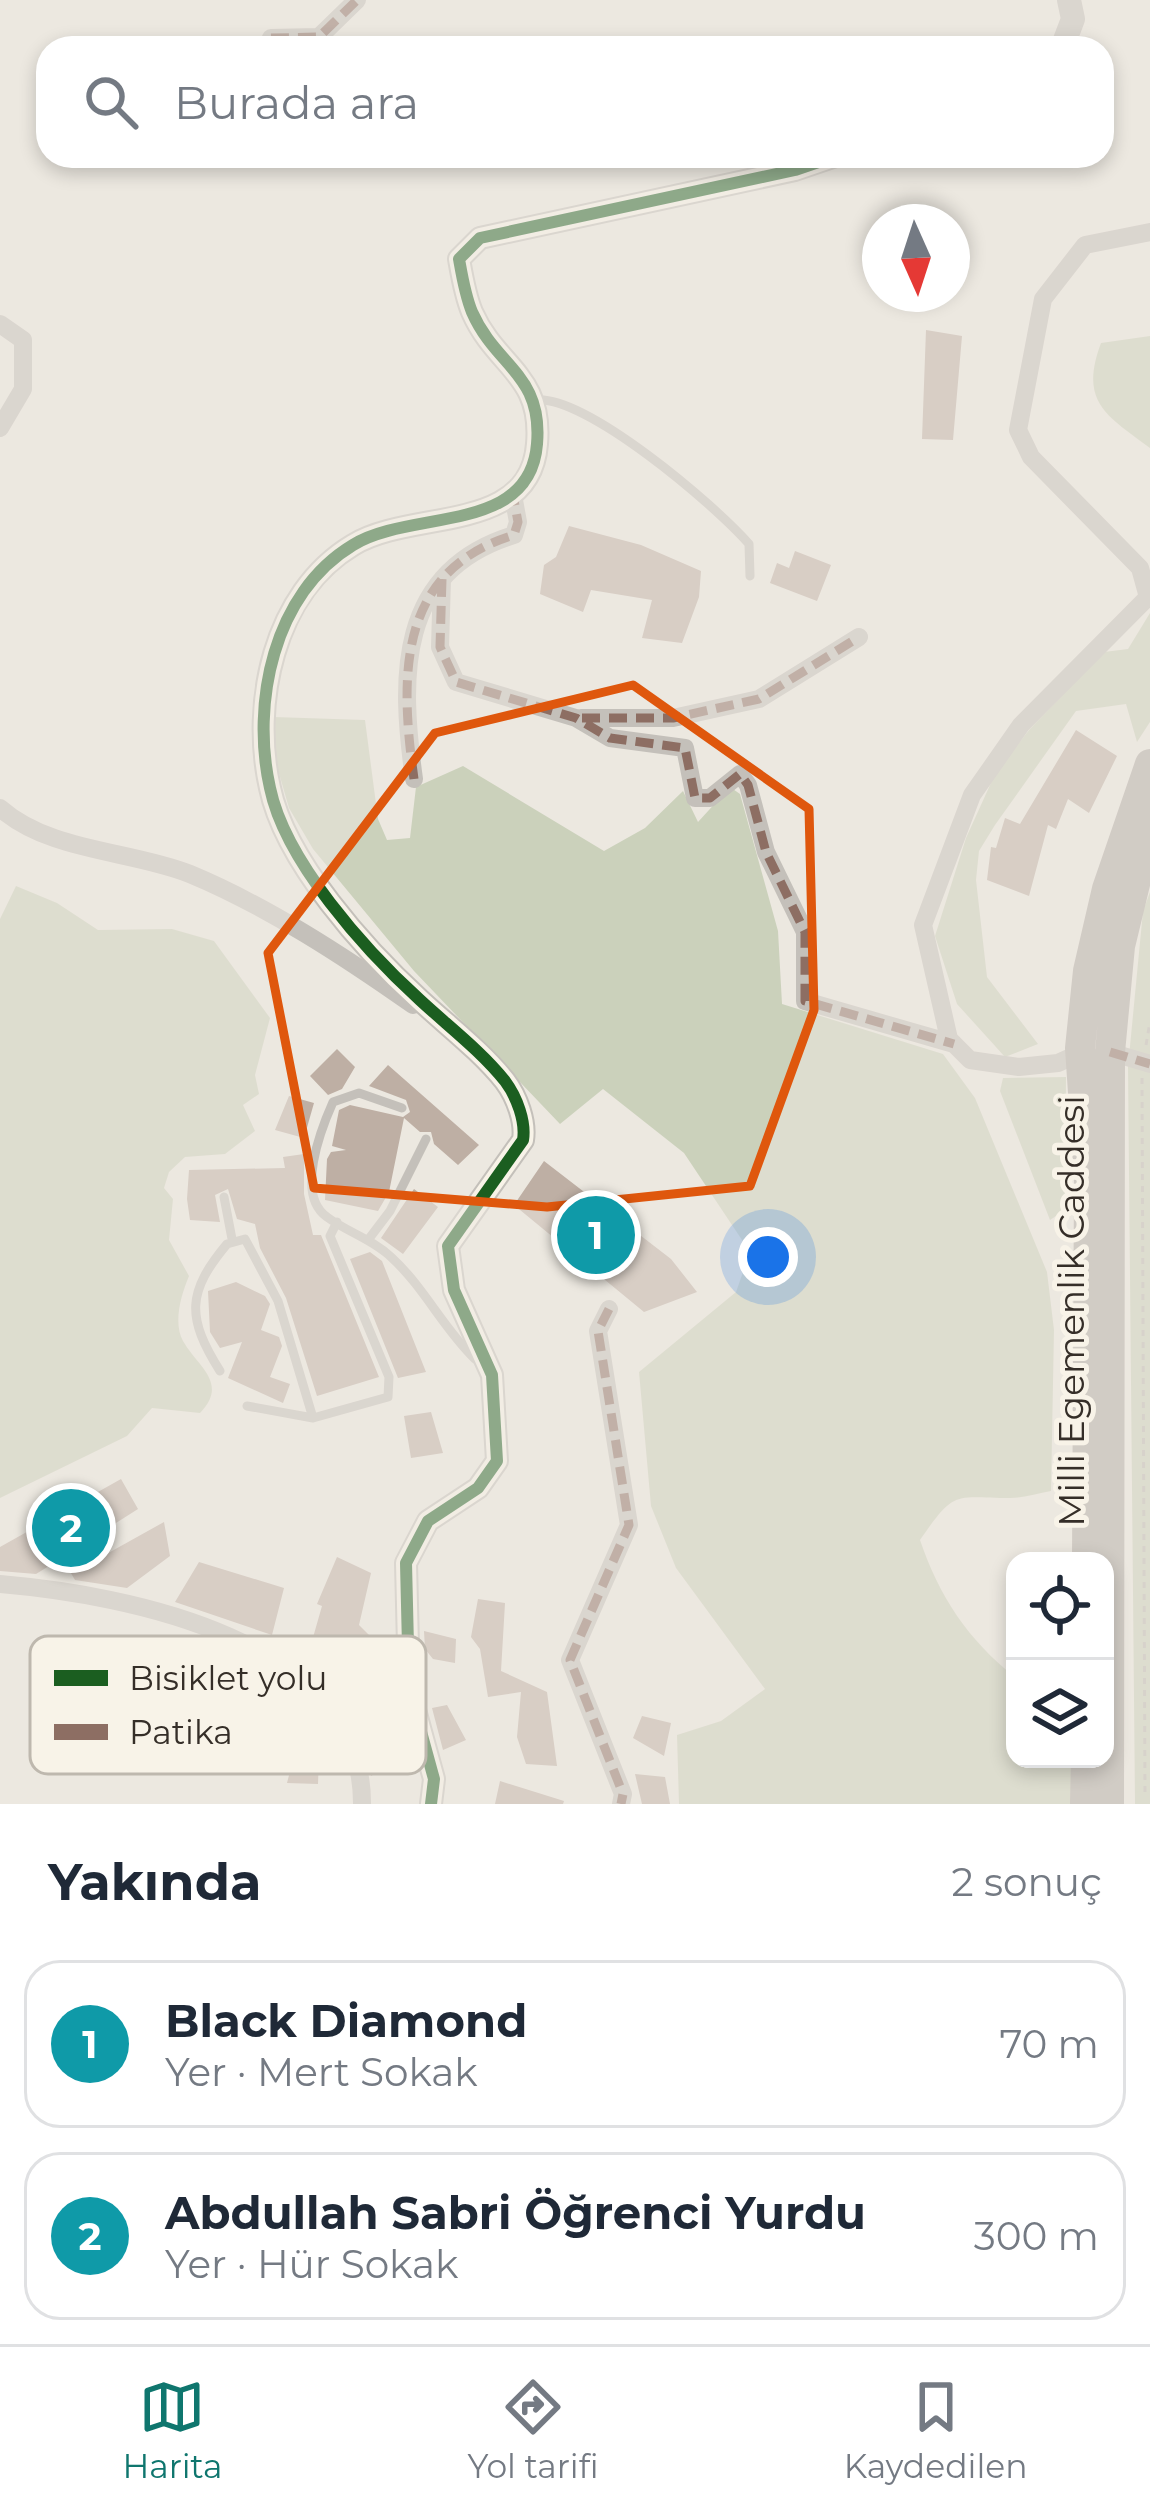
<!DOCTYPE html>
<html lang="tr">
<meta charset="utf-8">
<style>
:root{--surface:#fff;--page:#f2f2f3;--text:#1f2937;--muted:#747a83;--line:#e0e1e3;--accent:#0f766e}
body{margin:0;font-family:Montserrat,sans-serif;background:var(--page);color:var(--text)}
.controls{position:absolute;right:36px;bottom:36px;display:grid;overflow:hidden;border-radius:24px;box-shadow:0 6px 18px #0003}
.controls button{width:108px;height:108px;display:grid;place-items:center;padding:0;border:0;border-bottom:3px solid var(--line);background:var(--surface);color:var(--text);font:60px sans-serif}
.compass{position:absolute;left:862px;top:204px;width:108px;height:108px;border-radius:50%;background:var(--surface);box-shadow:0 6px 18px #0003;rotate:177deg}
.you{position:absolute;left:768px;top:1257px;width:42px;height:42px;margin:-30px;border:9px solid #fff;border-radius:50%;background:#1a73e8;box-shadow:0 0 0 18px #1a73e833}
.badge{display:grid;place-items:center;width:78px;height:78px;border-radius:50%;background:var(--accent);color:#fff;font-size:39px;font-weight:700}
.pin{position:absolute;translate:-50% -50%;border:6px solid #fff;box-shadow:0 3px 12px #0006}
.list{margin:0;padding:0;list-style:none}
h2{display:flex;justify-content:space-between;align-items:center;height:156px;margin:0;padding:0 48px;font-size:51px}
h2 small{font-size:39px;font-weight:400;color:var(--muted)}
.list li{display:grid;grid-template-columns:78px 1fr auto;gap:36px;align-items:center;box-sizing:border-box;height:168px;margin:0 24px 24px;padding:0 24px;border:3px solid var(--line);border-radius:36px}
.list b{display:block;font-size:45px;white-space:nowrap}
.list p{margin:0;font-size:39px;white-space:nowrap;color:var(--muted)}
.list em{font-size:39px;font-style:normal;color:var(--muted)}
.icon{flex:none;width:66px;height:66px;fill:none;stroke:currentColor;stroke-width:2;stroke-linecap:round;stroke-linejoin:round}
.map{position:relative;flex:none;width:1150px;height:1804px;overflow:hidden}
.search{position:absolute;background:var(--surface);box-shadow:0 6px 18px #0003;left:36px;right:36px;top:36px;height:132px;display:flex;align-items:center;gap:30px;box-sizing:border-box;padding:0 42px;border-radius:36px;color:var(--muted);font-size:45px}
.sheet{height:540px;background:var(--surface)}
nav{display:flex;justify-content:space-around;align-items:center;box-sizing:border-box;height:168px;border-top:3px solid var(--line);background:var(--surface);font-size:33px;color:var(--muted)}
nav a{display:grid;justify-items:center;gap:6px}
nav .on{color:var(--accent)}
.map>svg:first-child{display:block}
.green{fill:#cbd1bb}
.building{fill:#beafa4}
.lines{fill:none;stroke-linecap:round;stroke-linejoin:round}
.path{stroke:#bdb8b2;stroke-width:3;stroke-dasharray:6 6;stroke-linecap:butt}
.service{stroke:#c4c0ba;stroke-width:9}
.minor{stroke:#c4c0ba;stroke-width:18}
.tertiary{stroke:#c4c0ba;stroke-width:24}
.trunk{stroke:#b0aaa4;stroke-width:30}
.quiet{stroke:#8d6e63;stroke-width:9;stroke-dasharray:18 9;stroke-linecap:butt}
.cycleway-casing{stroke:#f8f3e8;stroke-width:20}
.cycleway{stroke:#1b5e20;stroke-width:12}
.marked{fill:none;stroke:#df570d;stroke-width:9;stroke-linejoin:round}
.labels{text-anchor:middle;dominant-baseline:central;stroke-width:10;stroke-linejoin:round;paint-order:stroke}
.street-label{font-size:36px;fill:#352e28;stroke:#f8f3e8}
.key{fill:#f8f3e8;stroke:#beb8ae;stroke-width:3}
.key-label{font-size:33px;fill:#352e28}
</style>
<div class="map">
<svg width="1150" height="1804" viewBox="0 0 1150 1804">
<rect width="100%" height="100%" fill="#ece8e0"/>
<!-- green -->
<path class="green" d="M 1150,336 L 1150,448 C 1106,415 1079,402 1101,343 Z
M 1150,613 L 1150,722 L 1137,742 L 1126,704 L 1076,711 L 995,825 L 979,851 L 976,880 L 987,977 L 1038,1044 L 1005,1057 L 957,1004 L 935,936 L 966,838 L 995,774 L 1029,730 L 1104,652 L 1128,649 Z
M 274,717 L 365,720 L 378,819 L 387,840 L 410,838 L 416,787 L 463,766 L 604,851 L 645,828 L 683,791 L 698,822 L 730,787 L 740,794 L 778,931 L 782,1004 L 943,1054 L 975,1098 L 1047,1272 L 1054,1330 L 1051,1491 C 1038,1493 1024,1498 1011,1498 C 954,1498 956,1488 920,1540 C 939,1596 968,1640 1015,1677 L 1015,1759 L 1071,1759 L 1078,1804 L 679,1804 L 677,1735 L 721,1721 L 765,1689 L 676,1568 L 651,1506 L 639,1372 L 736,1292 L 750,1252 L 684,1153 L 603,1089 L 560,1124 L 414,971 L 313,849 L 289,808 L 276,763 Z
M 16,886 L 57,903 L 98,930 L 172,929 L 214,941 L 270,1018 L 255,1075 L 259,1094 L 243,1105 L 255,1131 L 225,1154 L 185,1157 L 169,1172 L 164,1188 L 173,1199 L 169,1240 L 189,1276 C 181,1295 173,1323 183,1341 C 198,1367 229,1383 200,1413 L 152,1408 L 127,1436 L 0,1498 L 0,919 Z
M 1150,892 L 1150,1804 L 1135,1804 L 1128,1067 L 1143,911 Z
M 1066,1077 L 1065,1210 L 1050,1220 L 1000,1091 L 1003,1078 Z"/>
<!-- building -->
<path class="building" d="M 926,330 L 962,336 L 953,440 L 922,439 Z
M 569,526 L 641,545 L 701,571 L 699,597 L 682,643 L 642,638 L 652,600 L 591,590 L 583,612 L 540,594 L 544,565 L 556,557 Z
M 795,551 L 831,565 L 817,601 L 770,583 L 777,563 L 789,568 Z
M 1076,730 L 1117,756 L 1089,813 L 1068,799 L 1056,829 L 1048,825 L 1029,896 L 987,880 L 991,847 L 996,848 L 1005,818 L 1020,824 Z
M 337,1049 L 355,1067 L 342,1089 L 328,1095 L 310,1076 Z
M 388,1065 L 479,1145 L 458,1165 L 434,1144 L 431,1132 L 420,1132 L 404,1118 L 389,1192 L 378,1211 L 325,1200 L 327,1159 L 331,1152 L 346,1150 L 332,1146 L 339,1110 L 350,1105 L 403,1117 L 410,1112 L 406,1100 L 369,1086 Z
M 289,1096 L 314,1103 L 304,1138 L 275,1130 Z
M 304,1154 L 304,1194 L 313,1235 L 321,1235 L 379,1377 L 317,1396 L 286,1298 L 260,1248 L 255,1224 L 237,1219 L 228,1189 L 215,1195 L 220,1222 L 190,1220 L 187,1199 L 189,1170 L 285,1168 L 283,1157 Z
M 544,1161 L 671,1259 L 697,1292 L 644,1312 L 514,1205 Z
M 414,1189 L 438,1207 L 403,1254 L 381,1238 Z
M 370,1252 L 382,1261 L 426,1372 L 398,1378 L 350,1259 Z
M 236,1282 L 265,1296 L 270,1304 L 261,1330 L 279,1337 L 282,1346 L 270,1377 L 290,1384 L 283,1403 L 228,1378 L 242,1342 L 220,1348 L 210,1332 L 208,1291 Z
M 431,1412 L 443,1453 L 411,1458 L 404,1416 Z
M 121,1479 L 138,1509 L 75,1549 L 85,1566 L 164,1522 L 170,1556 L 127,1588 L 75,1580 L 62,1558 L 36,1574 L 0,1571 L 0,1547 Z
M 337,1557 L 371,1573 L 359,1625 L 381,1647 L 379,1670 L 310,1648 L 322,1606 L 317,1604 Z
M 199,1562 L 284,1588 L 272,1635 L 175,1602 Z
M 478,1599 L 505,1603 L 501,1671 L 547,1692 L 557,1766 L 526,1764 L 517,1737 L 521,1692 L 488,1697 L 480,1649 L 471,1637 Z
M 424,1631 L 456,1639 L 455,1663 L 433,1659 L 425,1649 Z
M 370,1701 L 376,1720 L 369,1737 L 385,1768 L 371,1776 L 364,1742 L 348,1716 Z
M 447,1705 L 466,1740 L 443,1750 L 432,1708 Z
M 642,1716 L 671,1723 L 664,1756 L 633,1738 Z
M 295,1752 L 319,1756 L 318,1784 L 287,1783 Z
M 635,1774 L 665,1777 L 670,1804 L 642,1804 Z
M 500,1781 L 564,1801 L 563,1804 L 495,1804 Z"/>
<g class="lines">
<!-- path -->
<path class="path" d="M 1146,1045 L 1150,1022
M 1142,1078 L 1145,1796"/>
<!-- service -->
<path class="service" d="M 535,400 C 585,394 715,505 749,544 L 750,576
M 402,1108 L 359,1093 L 333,1102 C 321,1129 295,1195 327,1217 C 347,1232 372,1239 391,1257 C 424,1287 443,1328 475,1359
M 224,1197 L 232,1239
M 368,1240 L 390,1211 L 426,1139
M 220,1371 C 186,1317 187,1292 227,1244 L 245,1239 L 278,1301 L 313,1418
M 247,1406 L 313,1418 L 388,1397 L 389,1377 L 330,1236 L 337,1222"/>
<!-- minor -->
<path class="minor" d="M 271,38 L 319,37 L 357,0
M 0,324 L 23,340 L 23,389 L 0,428
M 442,579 L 440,647 L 456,682 L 576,718 L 610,738 L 685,748 L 695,798 L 710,798 L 740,774 L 748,785 L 766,852 L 805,932 L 805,1001 L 954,1044
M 581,718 L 673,718 L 759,699 L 859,637
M 414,779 C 400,678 396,571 514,535 L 518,522 L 513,495
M 0,808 C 50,852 129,850 190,874 C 267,906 345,957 413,1005
M 1110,1052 L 1150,1064
M 1080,1053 L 1058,1063 L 1019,1067 L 970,1060 L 949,1039 L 923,925 L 972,795 L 1021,725 L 1148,597 L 1140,568 L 1031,457 L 1018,430 L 1043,299 L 1085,245 L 1150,232
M 609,1309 L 598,1331 L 629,1525 L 570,1660 L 623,1794 L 621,1804
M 0,1584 C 128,1595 363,1640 362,1804"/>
<!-- tertiary -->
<path class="tertiary" d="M 1062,48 L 1073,19 L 1069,0
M 431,1804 L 434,1779 L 409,1688 L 406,1563 L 428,1521 L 478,1488 L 497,1461 L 492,1375 L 454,1290 L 448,1246 L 523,1140 C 526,1122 517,1097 505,1081 C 481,1051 448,1026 420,1000 C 365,950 285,861 270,788 C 251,704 273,593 353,545 C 411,509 530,535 537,444 C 543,374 496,367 472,312 C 465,295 462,276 459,259 L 480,238 L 795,170 L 836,156"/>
<!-- trunk -->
<path class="trunk" d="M 1087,1561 L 1089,1181 L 1080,1048 L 1088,971 L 1107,889 L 1150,764
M 1085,1804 L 1086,1759
M 1109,1804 L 1110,1052 L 1120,946 L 1150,822"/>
<!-- quiet -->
<path class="quiet" d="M 271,38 L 319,37 L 357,0
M 442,579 L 440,647 L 456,682 L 576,718 L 610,738 L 685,748 L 695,798 L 710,798 L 740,774 L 748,785 L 766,852 L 805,932 L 805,1001 L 954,1044
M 582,718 L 673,718 L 759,699 L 859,637
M 414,779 C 400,678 396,571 514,535 L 518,522 L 513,495
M 1110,1052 L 1150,1064
M 609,1309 L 598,1331 L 629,1525 L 570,1660 L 623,1794 L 621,1804"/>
<!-- cycleway casing -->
<g class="cycleway-casing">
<path id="cycleway" d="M 431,1804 L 434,1779 L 409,1688 L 406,1563 L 428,1521 L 478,1488 L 497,1461 L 492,1375 L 454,1290 L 448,1246 L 523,1140 C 526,1122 517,1097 505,1081 C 481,1051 448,1026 420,1000 C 365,950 285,861 270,788 C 251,704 273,593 353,545 C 411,509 530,535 537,444 C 543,374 496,367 472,312 C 465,295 462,276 459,259 L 480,238 L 795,170 L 836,156"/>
</g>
<!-- cycleway -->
<use href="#cycleway" class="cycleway"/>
</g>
<!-- marked area -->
<path d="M0 0H1150V1804H0ZM 633,685 L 809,809 L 814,1010 L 750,1186 L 547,1207 L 314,1188 L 268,953 L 435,733 Z" fill="#ece8e0" fill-opacity=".55" fill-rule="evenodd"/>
<path class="marked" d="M 633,685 L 809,809 L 814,1010 L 750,1186 L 547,1207 L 314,1188 L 268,953 L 435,733 Z"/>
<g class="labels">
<!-- street labels -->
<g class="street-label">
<text transform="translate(1071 1311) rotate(-90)">Milli Egemenlik Caddesi</text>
</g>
</g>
<!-- legend -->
<rect x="30" y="1636" width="396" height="138" rx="18" class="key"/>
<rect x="54" y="1670" width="54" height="16" fill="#1b5e20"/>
<rect x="54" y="1724" width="54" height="16" fill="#8d6e63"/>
<g class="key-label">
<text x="129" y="1690">Bisiklet yolu</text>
<text x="129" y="1744">Patika</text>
</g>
</svg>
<div class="controls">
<button><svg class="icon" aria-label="locate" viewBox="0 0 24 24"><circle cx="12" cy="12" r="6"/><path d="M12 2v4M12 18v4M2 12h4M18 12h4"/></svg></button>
<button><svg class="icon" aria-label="layers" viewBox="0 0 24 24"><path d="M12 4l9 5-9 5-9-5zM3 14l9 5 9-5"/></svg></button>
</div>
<svg class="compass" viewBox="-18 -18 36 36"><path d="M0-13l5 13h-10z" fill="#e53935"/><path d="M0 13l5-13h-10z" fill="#747a83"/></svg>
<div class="you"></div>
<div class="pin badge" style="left:596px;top:1235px;background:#0f9aa8">1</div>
<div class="pin badge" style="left:71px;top:1528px;background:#0f9aa8">2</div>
<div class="search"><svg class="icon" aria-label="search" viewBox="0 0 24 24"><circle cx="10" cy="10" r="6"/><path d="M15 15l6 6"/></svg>Burada ara</div>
</div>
<section class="sheet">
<h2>Yakında<small>2 sonuç</small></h2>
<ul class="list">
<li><span class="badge" style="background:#0f9aa8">1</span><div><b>Black Diamond</b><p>Yer · Mert Sokak</p></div><em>70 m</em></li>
<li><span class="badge" style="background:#0f9aa8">2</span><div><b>Abdullah Sabri Öğrenci Yurdu</b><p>Yer · Hür Sokak</p></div><em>300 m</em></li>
</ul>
</section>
<nav>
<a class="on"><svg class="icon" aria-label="map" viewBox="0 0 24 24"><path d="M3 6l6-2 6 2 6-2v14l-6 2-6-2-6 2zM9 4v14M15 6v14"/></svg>Harita</a>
<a><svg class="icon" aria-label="directions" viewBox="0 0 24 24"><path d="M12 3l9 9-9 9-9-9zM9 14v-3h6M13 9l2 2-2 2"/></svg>Yol tarifi</a>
<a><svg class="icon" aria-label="saved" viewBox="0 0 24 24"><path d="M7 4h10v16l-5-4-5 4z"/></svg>Kaydedilen</a>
</nav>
